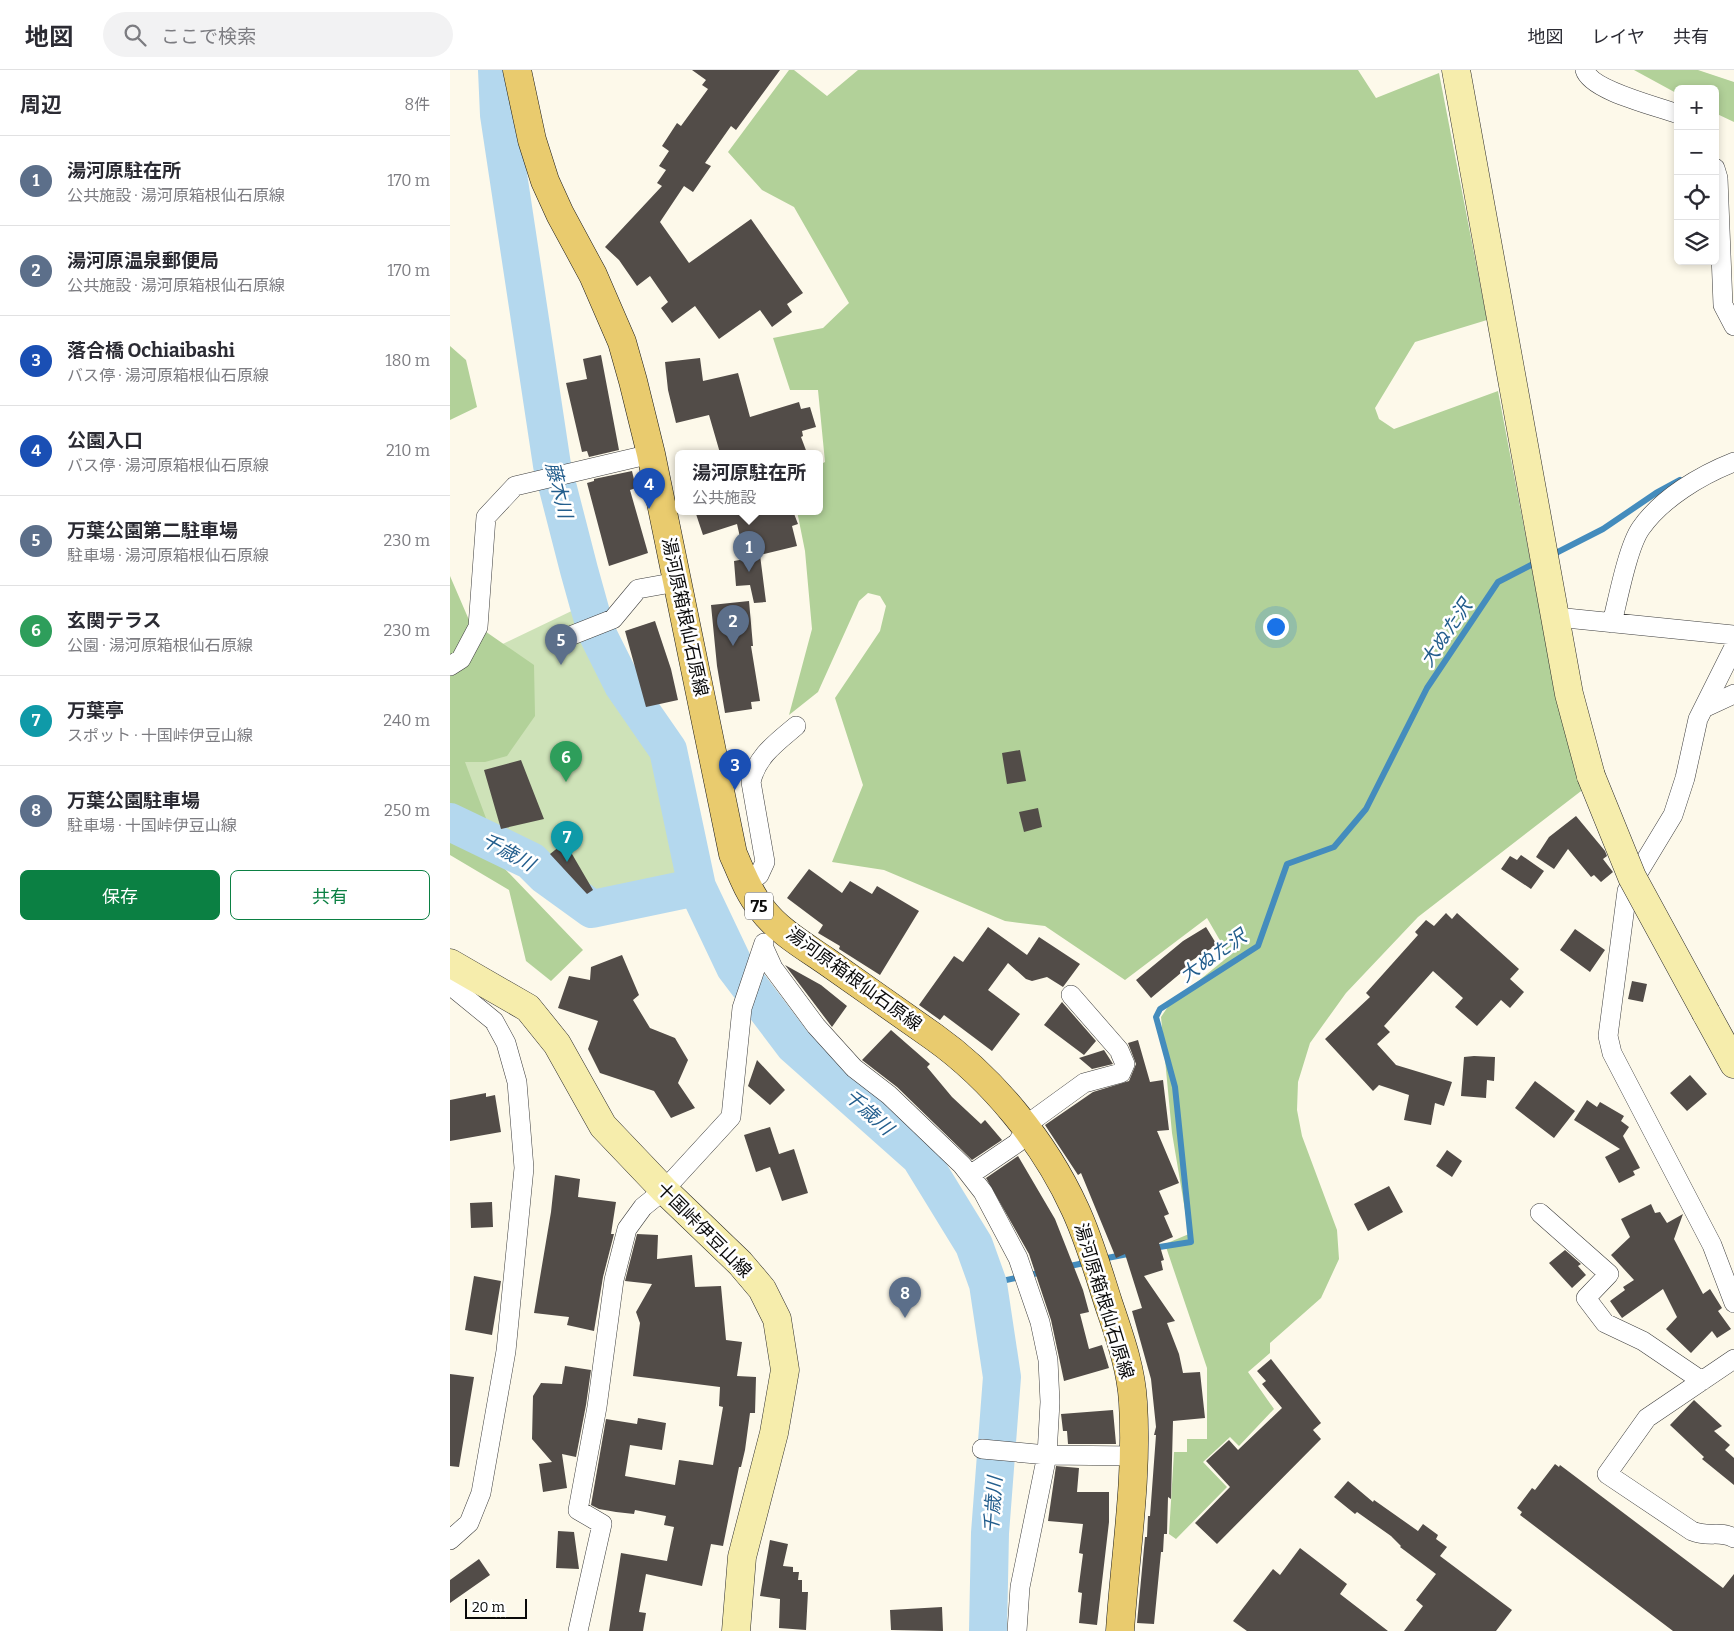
<!DOCTYPE html>
<html lang="ja">
<meta charset="utf-8">
<style>
:root{--surface:#fff;--page:#f2f2f3;--text:#2b2b33;--muted:#7c7c81;--line:#e1e1e2;--accent:#0b8043}
body{margin:0;font-family:Bitter,"Noto Sans JP",serif;background:var(--page);color:var(--text)}
.controls{position:absolute;right:15px;top:15px;display:grid;overflow:hidden;border-radius:8px;box-shadow:0 2px 8px #0003}
.controls button{width:45px;height:45px;display:grid;place-items:center;padding:0;border:0;border-bottom:1px solid var(--line);background:var(--surface);color:var(--text);font:25px sans-serif}
.scale{position:absolute;left:15px;bottom:12px;width:62px;box-sizing:border-box;padding-left:5px;border:2px solid #0a0a0a;border-top:0;font-size:14px;line-height:18px;white-space:nowrap;color:#0a0a0a;-webkit-text-stroke:4px #fff;paint-order:stroke}
.you{position:absolute;left:825px;top:556px;width:18px;height:18px;margin:-12px;border:4px solid #fff;border-radius:50%;background:#1a73e8;box-shadow:0 0 0 8px #1a73e833}
.badge{display:grid;place-items:center;width:32px;height:32px;border-radius:50%;background:var(--accent);color:#fff;font-size:16px;font-weight:700}
.pin{position:absolute;translate:-50% -41px;filter:drop-shadow(0 1px 2px #0008)}
.pin::after{content:'';position:absolute;top:26px;width:18px;height:15px;background:inherit;clip-path:polygon(0 0,100% 0,50% 100%)}
.popup{position:absolute;left:225px;top:380px;width:148px;height:65px;box-sizing:border-box;display:grid;place-content:center;border-radius:8px;background:var(--surface);filter:drop-shadow(0 1px 4px #0005);font-size:16px;white-space:nowrap;color:var(--muted)}
.popup b{font-size:19px;color:var(--text)}
.popup::after{content:'';position:absolute;left:50%;top:100%;margin-left:-10px;border:10px solid transparent;border-top-color:var(--surface)}
.list{margin:0;padding:0;list-style:none}
h2{display:flex;justify-content:space-between;align-items:center;height:65px;margin:0;padding:0 20px;font-size:21px}
h2 small{font-size:16px;font-weight:400;color:var(--muted)}
.list li{display:grid;grid-template-columns:32px 1fr auto;gap:15px;align-items:center;box-sizing:border-box;height:90px;padding:0 20px;border-top:1px solid var(--line)}
.list b{display:block;font-size:19px;white-space:nowrap}
.list p{margin:0;font-size:16px;white-space:nowrap;color:var(--muted)}
.list em{font-size:16px;font-style:normal;color:var(--muted)}
.actions{display:flex;gap:10px;padding:15px 20px}
.actions a{flex:1;padding:11px 0;border:1px solid var(--accent);border-radius:8px;text-align:center;font-size:18px;color:var(--accent)}
.actions .main{background:var(--accent);color:#fff}
.icon{flex:none;width:28px;height:28px;fill:none;stroke:currentColor;stroke-width:2;stroke-linecap:round;stroke-linejoin:round}
.map{position:relative;flex:none;width:1284px;height:1561px;overflow:hidden}
header{display:flex;align-items:center;gap:30px;box-sizing:border-box;height:70px;padding:0 25px;background:var(--surface);border-bottom:1px solid var(--line)}
header strong{font-size:24px}
nav{display:flex;gap:28px;margin-inline-start:auto;font-size:18px}
.search{width:350px;height:45px;background:var(--page);display:flex;align-items:center;gap:12px;box-sizing:border-box;padding:0 18px;border-radius:28px;color:var(--muted);font-size:19px}
main{display:flex}
aside{flex:1;background:var(--surface)}
.map>svg:first-child{display:block}
.green{fill:#cee2b8}
.forest{fill:#b2d199}
.lines{fill:none;stroke-linecap:round;stroke-linejoin:round}
.stream{stroke:#448cbd;stroke-width:6}
.river{stroke:#b4d8ee;stroke-width:38}
.building{fill:#524c48}
.street-casing{stroke:#3d3d3d;stroke-width:20}
.secondary-casing{stroke:#2c2c2c;stroke-width:29}
.primary-casing{stroke:#1b1b1b;stroke-width:29}
.street{stroke:#fff;stroke-width:19}
.secondary{stroke:#f6edac;stroke-width:28}
.primary{stroke:#e9cb6e;stroke-width:28}
.secondary-bridge-casing{stroke:#2c2c2c;stroke-width:29;stroke-linecap:butt}
.secondary-bridge{stroke:#f6edac;stroke-width:28}
.labels{text-anchor:middle;dominant-baseline:central;stroke-width:5;stroke-linejoin:round;paint-order:stroke}
.shield{fill:#fff;stroke:#545454;stroke-width:1}
.shield-label{font-size:16px;font-weight:bold;fill:#0a0a0a}
.street-label{font-size:18px;fill:#0a0a0a;stroke:#fff}
.water-label{font-size:19px;font-style:italic;fill:#235e8d;stroke:#fff}
</style>
<header>
<strong>地図</strong>
<div class="search"><svg class="icon" aria-label="search" viewBox="0 0 24 24"><circle cx="10" cy="10" r="6"/><path d="M15 15l6 6"/></svg>ここで検索</div>
<nav><a>地図</a><a>レイヤ</a><a>共有</a></nav>
</header>
<main>
<aside>
<h2>周辺<small>8件</small></h2>
<ul class="list">
<li><span class="badge" style="background:#5c6f8a">1</span><div><b>湯河原駐在所</b><p>公共施設 · 湯河原箱根仙石原線</p></div><em>170 m</em></li>
<li><span class="badge" style="background:#5c6f8a">2</span><div><b>湯河原温泉郵便局</b><p>公共施設 · 湯河原箱根仙石原線</p></div><em>170 m</em></li>
<li><span class="badge" style="background:#1a4fb4">3</span><div><b>落合橋 Ochiaibashi</b><p>バス停 · 湯河原箱根仙石原線</p></div><em>180 m</em></li>
<li><span class="badge" style="background:#1a4fb4">4</span><div><b>公園入口</b><p>バス停 · 湯河原箱根仙石原線</p></div><em>210 m</em></li>
<li><span class="badge" style="background:#5c6f8a">5</span><div><b>万葉公園第二駐車場</b><p>駐車場 · 湯河原箱根仙石原線</p></div><em>230 m</em></li>
<li><span class="badge" style="background:#2e9e5b">6</span><div><b>玄関テラス</b><p>公園 · 湯河原箱根仙石原線</p></div><em>230 m</em></li>
<li><span class="badge" style="background:#0f9aa8">7</span><div><b>万葉亭</b><p>スポット · 十国峠伊豆山線</p></div><em>240 m</em></li>
<li><span class="badge" style="background:#5c6f8a">8</span><div><b>万葉公園駐車場</b><p>駐車場 · 十国峠伊豆山線</p></div><em>250 m</em></li>
</ul>
<div class="actions"><a class="main">保存</a><a>共有</a></div>
</aside>
<div class="map">
<svg width="1284" height="1561" viewBox="0 0 1284 1561">
<rect width="100%" height="100%" fill="#fdf9ea"/>
<!-- green -->
<path class="green" d="M 132,536 L 210,681 L 247,817 L 142,839 L 95,805 L 81,791 L 3,754 L 11,594 Z"/>
<!-- forest -->
<path class="forest" d="M 339,0 L 344,0 L 377,26 L 408,0 L 908,0 L 926,28 L 989,3 L 1037,250 L 965,272 L 925,338 L 929,349 L 944,359 L 1048,321 L 1091,547 L 1135,718 L 968,847 L 896,923 L 860,973 L 848,1012 L 847,1040 L 852,1066 L 887,1160 L 889,1189 L 871,1228 L 820,1273 L 820,1283 L 798,1302 L 824,1339 L 789,1376 L 780,1367 L 753,1392 L 777,1417 L 726,1469 L 719,1464 L 724,1382 L 737,1382 L 737,1369 L 757,1369 L 757,1298 L 715,1174 L 739,1164 L 722,1063 L 711,947 L 719,935 L 779,886 L 757,848 L 675,910 L 595,856 L 555,851 L 434,800 L 382,792 L 413,715 L 385,628 L 430,561 L 436,536 L 430,526 L 418,523 L 409,531 L 368,622 L 339,645 L 362,559 L 355,481 L 347,441 L 369,441 L 369,395 L 375,392 L 368,320 L 340,320 L 323,268 L 373,258 L 399,233 L 344,137 L 312,120 L 278,82 Z
M 1184,0 L 1248,0 L 1284,12 L 1284,52 L 1265,43 L 1265,19 L 1228,19 L 1228,24 Z
M 0,276 L 16,290 L 27,337 L 0,350 Z
M 0,506 L 19,550 L 84,595 L 85,646 L 57,686 L 35,692 L 15,692 L 55,799 L 133,880 L 101,911 L 76,891 L 59,820 L 0,785 Z"/>
<g class="lines">
<!-- stream -->
<path class="stream" d="M 1100,486 L 1153,459 L 1206,423 L 1230,410
M 703,1178 L 741,1172 L 725,1017 L 706,947 L 710,939 L 808,876 L 837,794 L 884,777 L 916,739 L 977,618 L 1048,512 L 1089,491
M 652,1189 L 683,1183
M 615,1197 L 639,1192
M 538,1214 L 593,1202"/>
<!-- river -->
<path class="river" d="M 47,0 L 49,45 L 102,395 L 129,500 L 146,561 L 173,615 L 218,680 L 247,817
M 0,752 L 81,791 L 95,805 L 142,839 L 247,817 L 285,897 L 344,975 L 470,1087 L 524,1175 L 538,1214 L 552,1307 L 540,1463 L 538,1561"/>
</g>
<!-- building -->
<path class="building" d="M 242,0 L 330,0 L 286,60 L 281,56 L 255,93 L 261,96 L 243,122 L 234,116 L 210,152 L 239,193 L 301,149 L 353,223 L 337,234 L 342,242 L 322,257 L 310,240 L 269,269 L 245,236 L 222,253 L 211,238 L 218,232 L 200,206 L 187,216 L 169,190 L 155,177 L 212,116 L 207,113 L 216,100 L 209,96 L 219,81 L 212,76 L 227,53 L 231,56 L 258,19 L 252,15 L 256,10 Z
M 151,285 L 169,380 L 139,387 L 137,381 L 132,382 L 116,313 L 137,309 L 133,289 Z
M 250,288 L 253,311 L 288,303 L 300,347 L 349,332 L 351,339 L 360,337 L 366,357 L 352,361 L 353,366 L 351,367 L 357,383 L 270,383 L 259,345 L 226,353 L 218,320 L 215,292 Z
M 182,401 L 186,418 L 180,420 L 198,483 L 159,496 L 137,413 L 144,411 L 144,409 Z
M 245,441 L 321,441 L 323,444 L 343,441 L 348,454 L 342,456 L 347,476 L 310,485 L 316,532 L 304,533 L 300,515 L 286,516 L 284,491 L 295,489 L 287,454 L 253,465 Z
M 299,531 L 303,576 L 301,576 L 310,631 L 301,632 L 302,639 L 275,643 L 267,596 L 261,535 Z
M 205,551 L 221,599 L 228,630 L 196,637 L 175,561 Z
M 570,680 L 576,711 L 557,714 L 552,683 Z
M 71,690 L 94,749 L 51,759 L 34,700 Z
M 588,738 L 592,757 L 574,762 L 569,742 Z
M 1126,746 L 1155,781 L 1157,786 L 1153,789 L 1163,802 L 1151,812 L 1144,805 L 1141,807 L 1118,779 L 1104,799 L 1086,787 L 1099,767 Z
M 115,772 L 143,820 L 137,824 L 100,784 Z
M 1071,785 L 1094,801 L 1081,819 L 1051,799 L 1060,786 L 1067,790 Z
M 359,799 L 392,823 L 400,811 L 422,824 L 427,816 L 469,841 L 430,905 L 389,879 L 390,876 L 368,863 L 373,855 L 337,828 Z
M 996,843 L 1002,849 L 1007,843 L 1069,899 L 1060,909 L 1074,922 L 1060,938 L 1051,930 L 1027,956 L 1005,937 L 1013,928 L 983,901 L 934,956 L 940,962 L 927,974 L 946,995 L 1002,1012 L 994,1036 L 985,1033 L 981,1055 L 954,1050 L 959,1025 L 929,1015 L 923,1021 L 875,969 L 920,927 L 916,923 L 968,865 L 965,862 L 976,850 L 984,856 Z
M 538,857 L 577,885 L 589,867 L 630,894 L 613,917 L 597,907 L 582,911 L 576,909 L 558,893 L 538,920 L 570,944 L 542,981 L 494,945 L 490,950 L 469,935 L 504,886 L 513,892 Z
M 756,857 L 767,875 L 736,894 L 738,897 L 701,928 L 686,910 L 733,871 Z
M 1125,859 L 1155,880 L 1140,902 L 1110,880 Z
M 172,885 L 189,925 L 183,930 L 200,958 L 225,968 L 238,990 L 228,1013 L 245,1038 L 221,1048 L 204,1021 L 150,1003 L 138,979 L 148,951 L 108,938 L 119,906 L 140,910 L 141,897 Z
M 335,895 L 371,915 L 397,936 L 382,957 Z
M 1182,911 L 1197,914 L 1193,932 L 1178,929 Z
M 612,932 L 646,971 L 634,985 L 594,955 Z
M 441,960 L 480,994 L 477,997 L 502,1027 L 531,1054 L 535,1050 L 552,1070 L 522,1090 L 447,1017 L 412,990 Z
M 688,970 L 700,1012 L 713,1010 L 719,1060 L 707,1061 L 729,1113 L 709,1121 L 719,1144 L 714,1146 L 723,1167 L 709,1173 L 714,1190 L 711,1191 L 713,1200 L 694,1206 L 725,1251 L 717,1253 L 729,1284 L 733,1303 L 750,1302 L 755,1348 L 723,1351 L 721,1429 L 718,1427 L 717,1464 L 714,1464 L 713,1482 L 711,1482 L 704,1554 L 687,1553 L 695,1467 L 697,1467 L 698,1446 L 700,1446 L 706,1365 L 704,1365 L 706,1357 L 701,1309 L 682,1241 L 692,1238 L 675,1184 L 666,1188 L 631,1103 L 628,1105 L 595,1055 L 643,1022 L 679,1011 L 686,994 L 678,973 Z
M 654,980 L 663,994 L 642,999 L 629,988 Z
M 1024,986 L 1045,987 L 1044,1011 L 1037,1010 L 1036,1028 L 1011,1026 L 1014,987 Z
M 307,990 L 335,1020 L 320,1035 L 298,1016 Z
M 1240,1005 L 1257,1024 L 1237,1041 L 1220,1023 Z
M 1085,1011 L 1125,1041 L 1104,1068 L 1065,1038 Z
M 36,1023 L 36,1027 L 45,1025 L 51,1062 L 0,1071 L 0,1030 Z
M 1137,1030 L 1147,1037 L 1150,1032 L 1174,1046 L 1171,1051 L 1179,1057 L 1173,1066 L 1190,1098 L 1183,1101 L 1185,1105 L 1169,1113 L 1155,1087 L 1170,1079 L 1124,1050 Z
M 320,1057 L 329,1084 L 344,1079 L 358,1123 L 332,1131 L 320,1097 L 306,1102 L 294,1065 Z
M 997,1080 L 1012,1091 L 1002,1107 L 986,1096 Z
M 568,1086 L 605,1149 L 633,1220 L 639,1242 L 630,1244 L 639,1279 L 652,1275 L 659,1298 L 614,1311 L 601,1250 L 579,1184 L 536,1108 Z
M 105,1105 L 130,1109 L 128,1127 L 166,1132 L 161,1164 L 164,1164 L 153,1207 L 144,1261 L 117,1255 L 119,1247 L 84,1243 L 101,1142 Z
M 939,1116 L 953,1142 L 918,1161 L 904,1134 Z
M 42,1132 L 43,1157 L 21,1158 L 20,1133 Z
M 1201,1134 L 1205,1143 L 1210,1142 L 1217,1153 L 1233,1144 L 1224,1169 L 1253,1224 L 1260,1219 L 1272,1238 L 1268,1241 L 1281,1259 L 1267,1268 L 1262,1261 L 1241,1283 L 1216,1259 L 1227,1247 L 1213,1219 L 1172,1248 L 1160,1231 L 1175,1220 L 1173,1217 L 1184,1210 L 1161,1185 L 1180,1167 L 1171,1149 Z
M 187,1164 L 208,1165 L 207,1189 L 242,1185 L 245,1217 L 271,1216 L 276,1270 L 292,1272 L 287,1306 L 306,1307 L 305,1343 L 300,1343 L 295,1380 L 291,1397 L 289,1397 L 273,1476 L 261,1474 L 252,1516 L 196,1504 L 189,1542 L 196,1543 L 193,1561 L 159,1561 L 171,1483 L 217,1491 L 224,1457 L 214,1455 L 216,1446 L 185,1440 L 184,1444 L 166,1442 L 149,1439 L 141,1435 L 156,1349 L 187,1354 L 188,1348 L 216,1353 L 212,1380 L 180,1375 L 175,1406 L 225,1415 L 229,1390 L 263,1395 L 273,1337 L 269,1336 L 270,1317 L 183,1306 L 190,1253 L 186,1242 L 202,1214 L 175,1211 Z
M 1115,1180 L 1131,1194 L 1128,1196 L 1136,1205 L 1122,1218 L 1099,1193 Z
M 24,1206 L 51,1211 L 42,1265 L 15,1260 Z
M 821,1289 L 871,1353 L 863,1360 L 871,1369 L 767,1474 L 745,1453 L 780,1417 L 756,1391 L 779,1370 L 788,1380 L 832,1338 L 812,1314 L 816,1311 L 807,1301 Z
M 115,1296 L 141,1300 L 136,1335 L 126,1387 L 112,1384 L 117,1418 L 93,1422 L 89,1394 L 102,1392 L 82,1369 L 83,1326 L 91,1313 L 112,1314 Z
M 0,1304 L 24,1307 L 9,1397 L 0,1396 Z
M 1244,1330 L 1272,1356 L 1264,1361 L 1280,1375 L 1275,1380 L 1284,1388 L 1284,1415 L 1252,1389 L 1254,1387 L 1220,1355 Z
M 663,1340 L 666,1374 L 618,1374 L 617,1361 L 613,1361 L 611,1344 Z
M 1105,1394 L 1109,1397 L 1110,1395 L 1273,1518 L 1284,1504 L 1284,1561 L 1223,1561 L 1070,1445 L 1072,1442 L 1067,1438 L 1082,1418 L 1085,1420 Z
M 606,1396 L 629,1398 L 627,1422 L 659,1422 L 659,1452 L 647,1555 L 629,1553 L 632,1523 L 628,1522 L 633,1484 L 629,1483 L 633,1454 L 598,1451 Z
M 898,1411 L 923,1432 L 924,1430 L 968,1461 L 973,1454 L 988,1465 L 986,1469 L 997,1477 L 990,1486 L 1062,1540 L 1046,1561 L 954,1561 L 973,1536 L 966,1530 L 986,1504 L 950,1477 L 951,1476 L 941,1466 L 907,1442 L 905,1444 L 884,1427 Z
M 108,1461 L 124,1462 L 129,1499 L 106,1498 Z
M 320,1470 L 338,1474 L 333,1496 L 343,1497 L 343,1502 L 349,1502 L 348,1510 L 352,1510 L 352,1522 L 358,1522 L 356,1560 L 329,1558 L 330,1529 L 310,1526 Z
M 850,1478 L 897,1514 L 890,1524 L 938,1561 L 797,1561 L 783,1551 L 823,1499 L 830,1505 Z
M 29,1489 L 40,1505 L 0,1533 L 0,1510 Z
M 492,1537 L 493,1561 L 441,1560 L 440,1540 Z"/>
<g class="lines">
<!-- street casing -->
<g class="street-casing">
<path id="street" d="M 1135,0 C 1141,21 1207,36 1228,44
M 1265,98 L 1268,108 L 1273,235 L 1284,256
M 1106,547 L 1284,565
M 1162,553 C 1168,529 1178,476 1191,458 C 1212,428 1251,405 1284,392
M 120,566 L 163,549 L 188,519 L 227,512
M 1284,577 L 1248,649 L 1235,708 L 1223,745 L 1177,821 L 1158,966 L 1162,983 L 1262,1175 L 1284,1233
M 0,596 L 11,589 L 28,557 L 36,447 L 65,416 L 201,384
M 1254,638 L 1284,624
M 296,814 L 309,805 L 315,792 L 301,712 C 307,686 326,673 346,656
M 313,876 L 323,898 L 366,956 L 404,998 L 439,1025 L 512,1095 L 533,1122 L 568,1188 L 590,1252 L 598,1290 L 600,1332 L 597,1385 L 570,1517 L 567,1561
M 0,915 L 44,951 L 56,973 L 67,1012 L 74,1098 L 56,1281 L 31,1423 L 19,1453 L 0,1470
M 520,1105 L 567,1073 L 583,1050 L 634,1013 L 671,1003 L 675,994 L 669,980 L 621,925
M 1090,1143 L 1159,1204 L 1136,1228 L 1155,1253 L 1193,1271 L 1252,1311
M 1284,1289 L 1197,1348 L 1157,1404 L 1242,1461 C 1259,1468 1269,1460 1284,1468
M 532,1379 L 597,1385 L 685,1386
M 128,1561 L 152,1454 L 128,1440 L 147,1337 L 164,1210 L 177,1159 L 193,1137 L 214,1120 L 281,1047 L 292,938 L 314,873"/>
</g>
<!-- secondary casing -->
<g class="secondary-casing">
<path id="secondary" d="M 1006,0 L 1119,624 L 1141,706
M 0,893 L 78,938 L 107,974 L 153,1056 L 214,1120 L 290,1193 L 312,1219 L 327,1249 L 335,1300 L 324,1363 L 292,1487 L 286,1561
M 1256,943 L 1284,994"/>
</g>
<!-- primary casing -->
<g class="primary-casing">
<path id="primary" d="M 67,0 L 82,70 L 95,111 L 110,144 L 143,205 L 172,272 L 183,311 L 201,384 L 283,784 C 291,802 298,822 311,838 C 327,860 354,876 376,891 C 412,916 448,942 484,967 C 543,1009 595,1073 625,1139 C 639,1169 648,1201 658,1232 C 669,1265 681,1297 683,1332 C 688,1408 675,1485 670,1561"/>
</g>
<!-- street -->
<use href="#street" class="street"/>
<!-- secondary -->
<use href="#secondary" class="secondary"/>
<!-- primary -->
<use href="#primary" class="primary"/>
<!-- secondary-bridge casing -->
<g class="secondary-bridge-casing">
<path id="secondary-bridge" d="M 1141,706 L 1182,807 L 1256,943"/>
</g>
<!-- secondary-bridge -->
<use href="#secondary-bridge" class="secondary-bridge"/>
</g>
<g class="labels">
<!-- shield labels -->
<rect class="shield" x="295" y="822.5" width="28" height="27" rx="4"/>
<g class="shield-label">
<text x="309" y="836">75</text>
</g>
<!-- street labels -->
<g class="street-label">
<text transform="translate(235 547) rotate(78)">湯河原箱根仙石原線</text>
<text transform="translate(404 909) rotate(36)">湯河原箱根仙石原線</text>
<text transform="translate(254 1160) rotate(45)">十国峠伊豆山線</text>
<text transform="translate(654 1231) rotate(73)">湯河原箱根仙石原線</text>
</g>
<!-- water labels -->
<g class="water-label">
<text transform="translate(109 420) rotate(76)">藤木川</text>
<text transform="translate(996 563) rotate(-56)">大ぬた沢</text>
<text transform="translate(58 782) rotate(29)">千歳川</text>
<text transform="translate(763 886) rotate(-35)">大ぬた沢</text>
<text transform="translate(419 1042) rotate(42)">千歳川</text>
<text transform="translate(543 1435) rotate(-86)">千歳川</text>
</g>
</g>
</svg>
<div class="controls">
<button>+</button>
<button>−</button>
<button><svg class="icon" aria-label="locate" viewBox="0 0 24 24"><circle cx="12" cy="12" r="6"/><path d="M12 2v4M12 18v4M2 12h4M18 12h4"/></svg></button>
<button><svg class="icon" aria-label="layers" viewBox="0 0 24 24"><path d="M12 4l9 5-9 5-9-5zM3 14l9 5 9-5"/></svg></button>
</div>
<div class="scale">20 m</div>
<div class="you"></div>
<div class="pin badge" style="left:299px;top:502px;background:#5c6f8a">1</div>
<div class="popup"><b>湯河原駐在所</b>公共施設</div>
<div class="pin badge" style="left:283px;top:576px;background:#5c6f8a">2</div>
<div class="pin badge" style="left:285px;top:720px;background:#1a4fb4">3</div>
<div class="pin badge" style="left:199px;top:439px;background:#1a4fb4">4</div>
<div class="pin badge" style="left:111px;top:595px;background:#5c6f8a">5</div>
<div class="pin badge" style="left:116px;top:712px;background:#2e9e5b">6</div>
<div class="pin badge" style="left:117px;top:792px;background:#0f9aa8">7</div>
<div class="pin badge" style="left:455px;top:1248px;background:#5c6f8a">8</div>
</div>
</main>
